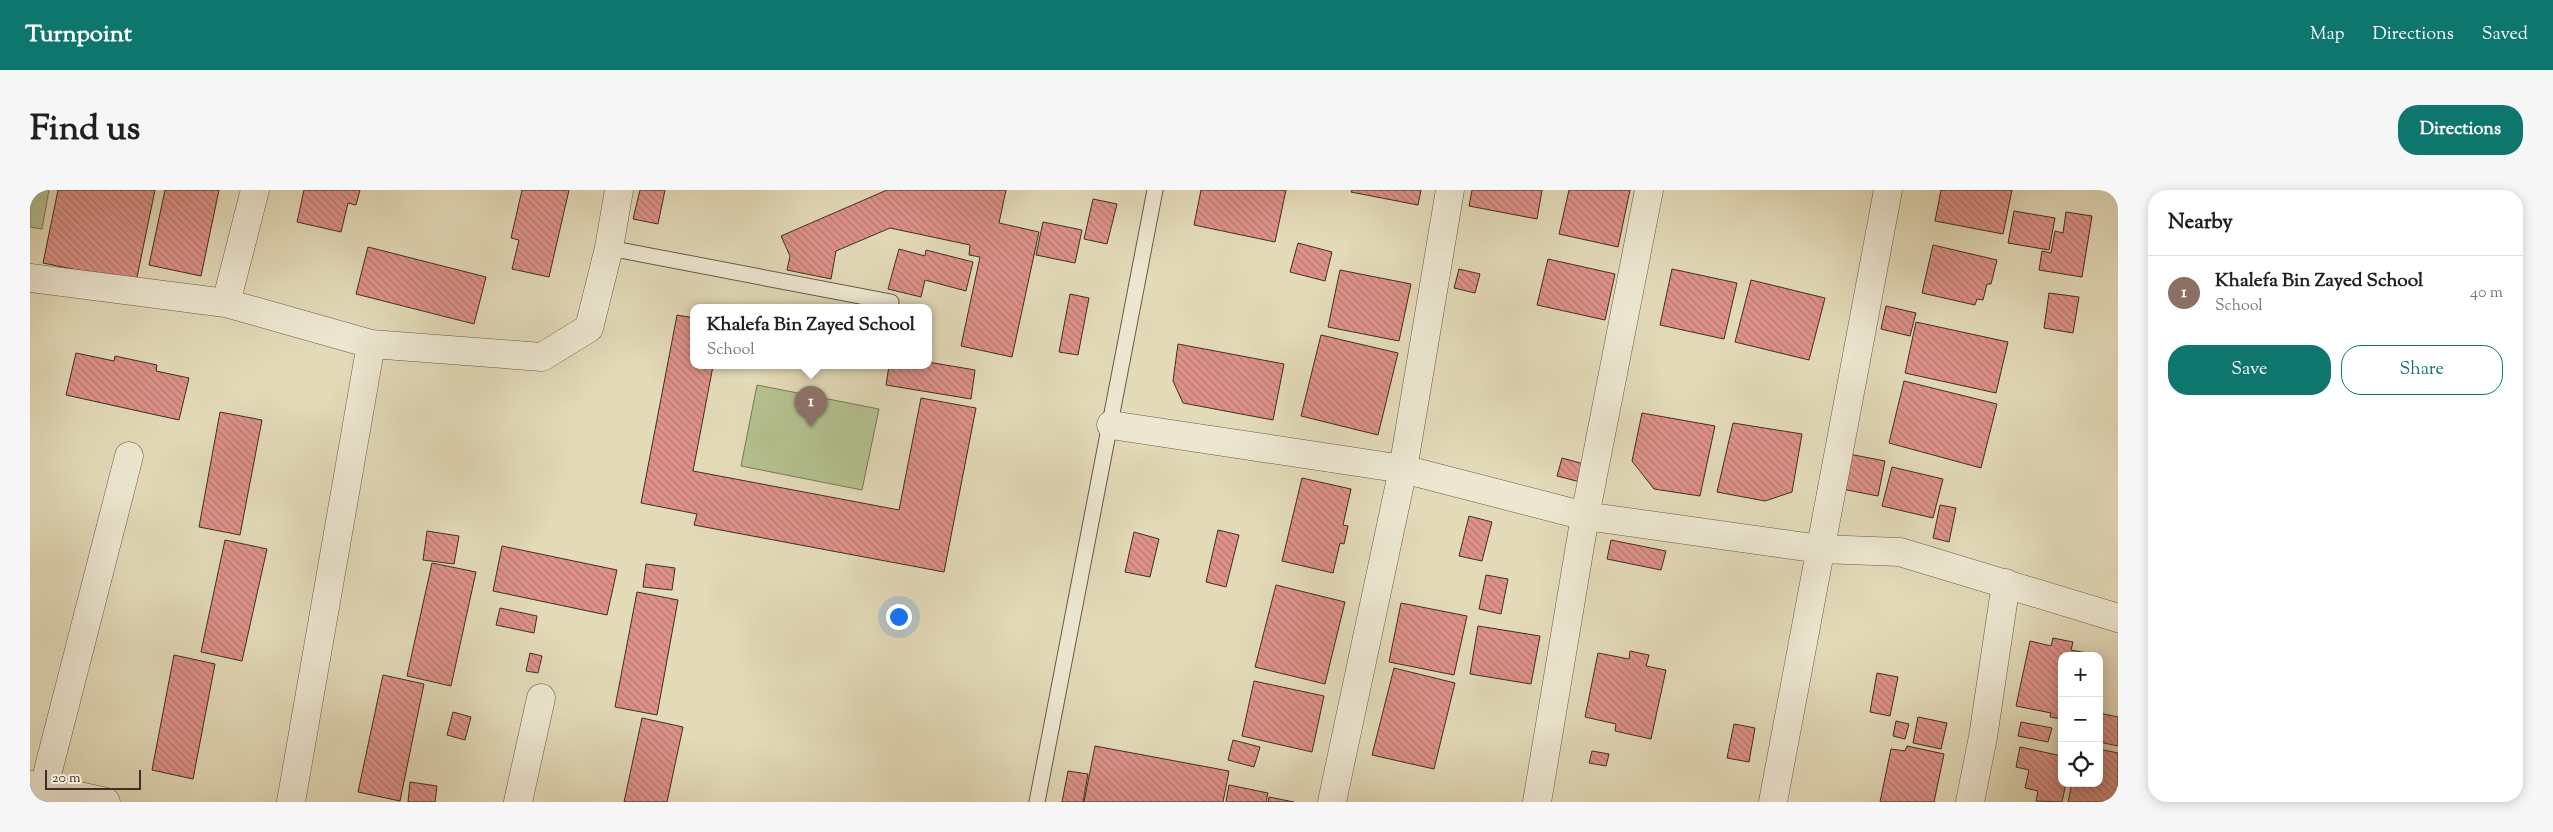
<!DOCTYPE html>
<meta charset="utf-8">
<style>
:root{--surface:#fff;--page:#f6f6f6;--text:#202124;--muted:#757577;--line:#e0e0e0;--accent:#0f766e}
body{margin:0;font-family:"Sorts Mill Goudy",serif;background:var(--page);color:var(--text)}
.controls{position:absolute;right:15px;bottom:15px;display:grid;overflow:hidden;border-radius:10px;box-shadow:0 2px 12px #0003}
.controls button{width:45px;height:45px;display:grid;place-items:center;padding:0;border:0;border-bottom:1px solid var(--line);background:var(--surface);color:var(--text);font:25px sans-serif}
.scale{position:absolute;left:15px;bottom:12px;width:96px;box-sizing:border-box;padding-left:5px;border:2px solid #412d23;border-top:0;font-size:14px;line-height:18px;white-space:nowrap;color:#412d23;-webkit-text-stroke:4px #ede7d1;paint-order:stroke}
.you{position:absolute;left:868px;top:426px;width:18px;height:18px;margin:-12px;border:4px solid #fff;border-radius:50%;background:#1a73e8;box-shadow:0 0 0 8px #1a73e833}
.badge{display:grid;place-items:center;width:32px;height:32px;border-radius:50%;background:var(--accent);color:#fff;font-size:16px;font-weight:700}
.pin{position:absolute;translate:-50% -41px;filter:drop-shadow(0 1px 2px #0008)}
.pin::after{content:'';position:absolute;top:26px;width:18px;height:15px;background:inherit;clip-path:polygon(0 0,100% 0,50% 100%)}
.popup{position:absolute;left:660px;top:114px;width:242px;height:65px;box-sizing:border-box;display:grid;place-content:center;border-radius:10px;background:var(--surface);filter:drop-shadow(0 1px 4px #0005);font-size:16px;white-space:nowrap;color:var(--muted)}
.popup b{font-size:19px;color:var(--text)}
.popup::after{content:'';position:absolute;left:50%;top:100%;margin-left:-10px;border:10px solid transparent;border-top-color:var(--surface)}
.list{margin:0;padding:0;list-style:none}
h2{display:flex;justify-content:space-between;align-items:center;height:65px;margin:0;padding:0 20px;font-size:21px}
h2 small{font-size:16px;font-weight:400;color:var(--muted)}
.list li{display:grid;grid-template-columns:32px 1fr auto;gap:15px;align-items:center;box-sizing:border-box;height:75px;padding:0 20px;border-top:1px solid var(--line)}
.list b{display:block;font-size:19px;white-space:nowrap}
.list p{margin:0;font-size:16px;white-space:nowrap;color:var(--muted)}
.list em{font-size:16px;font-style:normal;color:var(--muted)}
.actions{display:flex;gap:10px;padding:15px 20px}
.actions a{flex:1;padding:11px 0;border:1px solid var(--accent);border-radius:20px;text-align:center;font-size:18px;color:var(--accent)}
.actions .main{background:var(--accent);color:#fff}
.icon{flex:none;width:28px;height:28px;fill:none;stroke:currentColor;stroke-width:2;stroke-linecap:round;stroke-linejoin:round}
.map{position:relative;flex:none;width:2088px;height:612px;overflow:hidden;border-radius:20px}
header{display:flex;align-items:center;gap:30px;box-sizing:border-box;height:70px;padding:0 25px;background:var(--accent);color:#fff}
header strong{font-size:24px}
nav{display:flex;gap:28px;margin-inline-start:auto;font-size:18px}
.intro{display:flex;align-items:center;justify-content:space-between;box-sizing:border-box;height:120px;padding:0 30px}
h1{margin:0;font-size:35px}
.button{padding:12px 22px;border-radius:20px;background:var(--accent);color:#fff;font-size:18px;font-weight:700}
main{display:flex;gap:30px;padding:0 30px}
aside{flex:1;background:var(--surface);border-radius:20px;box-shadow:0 2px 12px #0003}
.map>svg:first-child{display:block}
.green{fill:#b4c08f;stroke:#7a7659}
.building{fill:url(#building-back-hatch);stroke:#412d23}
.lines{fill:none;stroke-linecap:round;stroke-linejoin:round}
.service-casing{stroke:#6a5848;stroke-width:17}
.minor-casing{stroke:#6a5848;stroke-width:29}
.service{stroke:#ede7d1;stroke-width:15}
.minor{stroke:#ede7d1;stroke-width:28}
</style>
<header>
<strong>Turnpoint</strong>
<nav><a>Map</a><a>Directions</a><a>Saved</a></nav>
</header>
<div class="intro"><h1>Find us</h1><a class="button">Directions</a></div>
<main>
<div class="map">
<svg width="2088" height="612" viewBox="0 0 2088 612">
<defs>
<pattern id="building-back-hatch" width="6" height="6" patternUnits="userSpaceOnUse" patternTransform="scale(1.25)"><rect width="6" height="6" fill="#de928a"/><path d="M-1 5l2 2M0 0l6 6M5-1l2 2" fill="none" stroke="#b67870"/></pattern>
</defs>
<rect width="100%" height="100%" fill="#e3dab8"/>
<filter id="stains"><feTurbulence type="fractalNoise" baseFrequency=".004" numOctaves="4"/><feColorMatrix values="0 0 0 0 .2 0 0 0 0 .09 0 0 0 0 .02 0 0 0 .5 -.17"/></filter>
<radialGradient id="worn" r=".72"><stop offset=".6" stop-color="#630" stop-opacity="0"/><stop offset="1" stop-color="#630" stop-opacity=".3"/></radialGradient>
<!-- green -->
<path class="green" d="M 0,0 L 19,0 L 12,39 L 0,37 Z
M 727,195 L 849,219 L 832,300 L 711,276 Z"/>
<!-- building -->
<path class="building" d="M 28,0 L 125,0 L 106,92 L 13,73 Z
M 135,0 L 189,0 L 171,86 L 119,75 Z
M 274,0 L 330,0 L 326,15 L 318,13 L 311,42 L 267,32 Z
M 492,0 L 539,0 L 519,87 L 482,79 L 489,50 L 481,48 Z
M 610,0 L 635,0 L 628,34 L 603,29 Z
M 857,0 L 976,0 L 969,33 L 1009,42 L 982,167 L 931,156 L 950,67 L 939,65 L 940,55 L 860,38 L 806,61 L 801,89 L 757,80 L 760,66 L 751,46 Z
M 1171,0 L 1256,0 L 1245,52 L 1164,35 Z
M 1322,0 L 1391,0 L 1388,15 L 1321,2 Z
M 1442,0 L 1512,0 L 1507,29 L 1439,16 Z
M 1539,0 L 1600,0 L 1588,57 L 1529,44 Z
M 1911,0 L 1982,0 L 1973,44 L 1905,31 Z
M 1063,9 L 1087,14 L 1077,54 L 1054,49 Z
M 1984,21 L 2025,28 L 2019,60 L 1978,53 Z
M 2036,22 L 2062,26 L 2052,87 L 2009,80 L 2012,61 L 2021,63 L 2025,41 L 2033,43 Z
M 1013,32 L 1052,40 L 1045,73 L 1006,65 Z
M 1268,53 L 1302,62 L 1295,91 L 1260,82 Z
M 1903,55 L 1967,70 L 1961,94 L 1957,94 L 1953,110 L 1947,109 L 1945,115 L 1892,103 Z
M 338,57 L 456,87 L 444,134 L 326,104 Z
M 869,59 L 895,66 L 896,60 L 943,72 L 936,101 L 895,90 L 891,107 L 858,99 Z
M 1518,69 L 1585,84 L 1575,130 L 1507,115 Z
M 1429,79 L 1450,84 L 1445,103 L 1424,98 Z
M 1642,79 L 1707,93 L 1694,149 L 1630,135 Z
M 1310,80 L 1381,94 L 1369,151 L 1298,137 Z
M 1721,90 L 1795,108 L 1779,170 L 1705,152 Z
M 2019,103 L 2049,107 L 2043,143 L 2014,138 Z
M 1040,104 L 1059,108 L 1048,165 L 1029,162 Z
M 1856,116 L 1886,123 L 1880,146 L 1851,139 Z
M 647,125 L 664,128 L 664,176 L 683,176 L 663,281 L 869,320 L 891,208 L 946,218 L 914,382 L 664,335 L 667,324 L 611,313 Z
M 1886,132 L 1978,152 L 1966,203 L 1875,183 Z
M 1291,145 L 1368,163 L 1348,245 L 1271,226 Z
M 1148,154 L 1254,174 L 1243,230 L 1153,213 L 1143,191 Z
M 46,163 L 84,171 L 85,166 L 127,175 L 126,181 L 159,188 L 149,230 L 36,205 Z
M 898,172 L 945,180 L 941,209 L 856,195 L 859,176 L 898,176 Z
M 1874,191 L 1967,214 L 1951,278 L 1859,253 Z
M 190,222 L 232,230 L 210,345 L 169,337 Z
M 1612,223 L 1685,236 L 1670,306 L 1624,299 L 1602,271 Z
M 1703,233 L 1772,244 L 1762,302 L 1735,311 L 1687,302 Z
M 1819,264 L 1855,271 L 1848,306 L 1812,299 Z
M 1532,268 L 1554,274 L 1550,292 L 1527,286 Z
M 1862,277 L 1913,289 L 1903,328 L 1852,316 Z
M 1272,288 L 1321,299 L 1313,335 L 1318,336 L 1314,354 L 1310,353 L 1303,383 L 1252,371 Z
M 1910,315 L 1926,318 L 1919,352 L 1903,348 Z
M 1439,326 L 1462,332 L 1452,371 L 1429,366 Z
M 1188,340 L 1209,345 L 1196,397 L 1176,392 Z
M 397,341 L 429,346 L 424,374 L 393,370 Z
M 1104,342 L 1129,349 L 1120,387 L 1095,382 Z
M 195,350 L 237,359 L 212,471 L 171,462 Z
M 1581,350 L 1636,361 L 1631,380 L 1577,369 Z
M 472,356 L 587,380 L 577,425 L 463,401 Z
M 402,373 L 446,382 L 421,496 L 377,486 Z
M 616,374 L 645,378 L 642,400 L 613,397 Z
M 1456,385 L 1478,389 L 1471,424 L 1449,419 Z
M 1246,395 L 1315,412 L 1295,494 L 1225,477 Z
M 607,402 L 648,410 L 627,525 L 585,517 Z
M 1371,413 L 1437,426 L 1424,485 L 1359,472 Z
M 470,418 L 507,426 L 504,443 L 466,435 Z
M 1448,436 L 1510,446 L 1501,494 L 1440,484 Z
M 2023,448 L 2043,452 L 2041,460 L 2057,463 L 2056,466 L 2032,466 L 2032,529 L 2020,527 L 2021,523 L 1986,516 L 2000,451 L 2021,456 Z
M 1600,461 L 1619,465 L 1616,476 L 1636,480 L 1621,549 L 1585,541 L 1586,534 L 1555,527 L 1568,463 L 1599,469 Z
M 500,463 L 512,466 L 508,483 L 496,481 Z
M 144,465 L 185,474 L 163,589 L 122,580 Z
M 1364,478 L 1425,493 L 1404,579 L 1342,565 Z
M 1847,483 L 1868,487 L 1860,526 L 1840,522 Z
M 353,485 L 394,494 L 370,611 L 328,602 Z
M 1224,491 L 1294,506 L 1282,562 L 1212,546 Z
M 423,522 L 441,527 L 435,550 L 417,545 Z
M 2069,523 L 2088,527 L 2088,556 L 2069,552 Z
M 1888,527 L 1917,533 L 1911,559 L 1883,553 Z
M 612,528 L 653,537 L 637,612 L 594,612 Z
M 1866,531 L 1879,534 L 1875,549 L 1863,546 Z
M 1991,532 L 2022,538 L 2018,552 L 1988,546 Z
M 1704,534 L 1725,538 L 1719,572 L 1697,568 Z
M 1203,550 L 1230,557 L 1224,577 L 1198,570 Z
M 1065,556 L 1199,581 L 1193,612 L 1054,612 Z
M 1877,556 L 1914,564 L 1904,612 L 1850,612 L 1861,559 L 1875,561 Z
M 1990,557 L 2032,566 L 2032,593 L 2036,593 L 2032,612 L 2006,611 L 2008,601 L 1995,598 L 1999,580 L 1986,577 Z
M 2069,559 L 2088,563 L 2088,612 L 2038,612 L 2042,593 L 2069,593 Z
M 1562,561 L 1579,564 L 1576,576 L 1559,573 Z
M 1038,581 L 1058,584 L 1053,612 L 1032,612 Z
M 380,592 L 407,596 L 405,612 L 378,612 Z
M 1199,595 L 1238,603 L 1236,612 L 1196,612 Z
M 1239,607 L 1264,612 L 1238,612 Z"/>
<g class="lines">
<!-- service casing -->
<g class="service-casing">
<path id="service" d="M 579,58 L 861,112
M 1007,612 L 1125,0"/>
</g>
<!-- minor casing -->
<g class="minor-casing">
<path id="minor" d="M 0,88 L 196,113 L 341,154 L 512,167 L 559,138 L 579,58 L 589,0
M 196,113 L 225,0
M 1081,235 L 1373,279 L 1555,326 L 1790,359 L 1870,362 L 2088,428
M 0,595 L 76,612
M 10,612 L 99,266
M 261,612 L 341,154
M 488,612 L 511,508
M 1302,612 L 1373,279 L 1420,0
M 1507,612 L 1555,326 L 1619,0
M 1743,612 L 1858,0
M 1940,612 L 1953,547 L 1976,393"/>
</g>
<!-- service -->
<use href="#service" class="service"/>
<!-- minor -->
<use href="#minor" class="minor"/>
</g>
<rect width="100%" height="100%" filter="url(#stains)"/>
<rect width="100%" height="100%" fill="url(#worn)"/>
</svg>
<div class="controls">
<button>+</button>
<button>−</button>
<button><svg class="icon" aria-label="locate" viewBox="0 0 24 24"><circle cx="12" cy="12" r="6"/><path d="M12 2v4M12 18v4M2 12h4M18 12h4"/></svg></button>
</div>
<div class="scale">20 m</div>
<div class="you"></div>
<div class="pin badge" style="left:781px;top:237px;background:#8d6e63">1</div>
<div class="popup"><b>Khalefa Bin Zayed School</b>School</div>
</div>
<aside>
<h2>Nearby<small></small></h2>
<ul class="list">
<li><span class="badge" style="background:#8d6e63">1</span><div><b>Khalefa Bin Zayed School</b><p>School</p></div><em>40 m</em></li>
</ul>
<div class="actions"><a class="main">Save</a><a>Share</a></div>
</aside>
</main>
